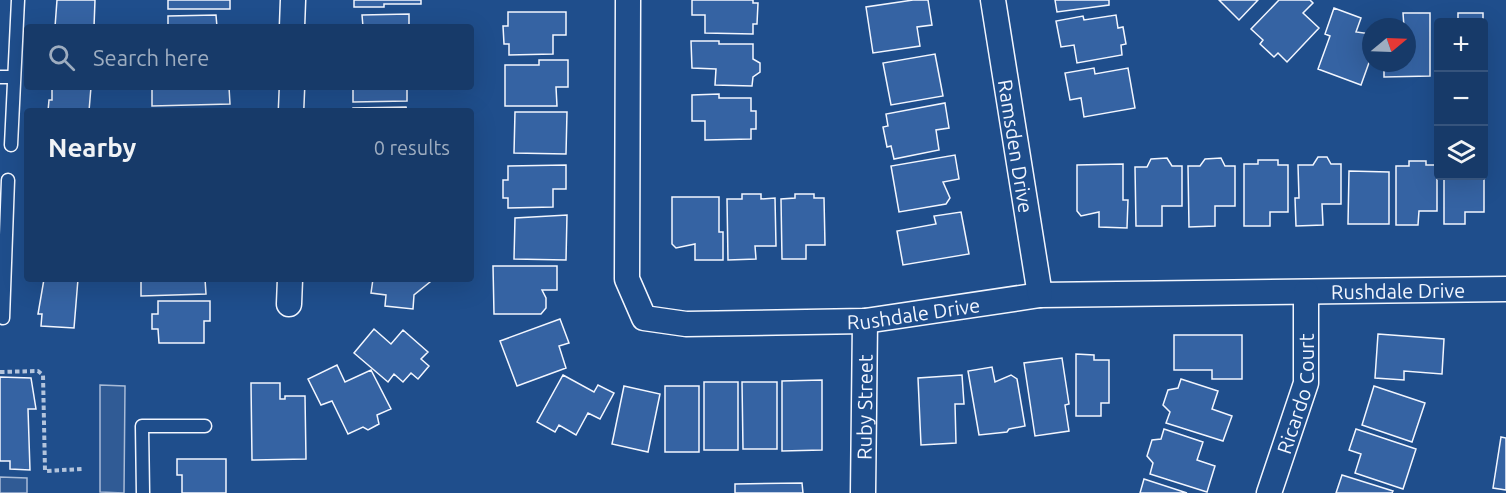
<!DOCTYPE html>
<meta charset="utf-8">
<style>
:root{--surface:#173a69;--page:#20416f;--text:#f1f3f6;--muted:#9eadc0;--line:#36547d}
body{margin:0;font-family:Ubuntu,sans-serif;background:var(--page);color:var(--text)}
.controls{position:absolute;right:18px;top:18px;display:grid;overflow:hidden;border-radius:6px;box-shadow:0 6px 24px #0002}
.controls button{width:54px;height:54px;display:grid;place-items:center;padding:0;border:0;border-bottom:2px solid var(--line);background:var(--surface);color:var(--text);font:30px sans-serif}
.compass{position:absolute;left:1362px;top:18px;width:54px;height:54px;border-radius:50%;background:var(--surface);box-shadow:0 6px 24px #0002;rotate:71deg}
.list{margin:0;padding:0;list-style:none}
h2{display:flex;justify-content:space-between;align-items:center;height:78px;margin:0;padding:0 24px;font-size:26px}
h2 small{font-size:20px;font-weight:400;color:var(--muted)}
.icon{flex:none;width:33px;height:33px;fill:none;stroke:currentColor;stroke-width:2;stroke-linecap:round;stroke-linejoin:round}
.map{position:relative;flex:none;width:1506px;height:493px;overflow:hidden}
.search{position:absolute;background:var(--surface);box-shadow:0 6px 24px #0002;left:24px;top:24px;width:450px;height:66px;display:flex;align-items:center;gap:15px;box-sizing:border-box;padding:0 21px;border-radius:6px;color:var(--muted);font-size:22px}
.panel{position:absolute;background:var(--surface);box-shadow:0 6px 24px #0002;left:24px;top:108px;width:450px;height:174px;border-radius:6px}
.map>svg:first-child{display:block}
.parking{fill:#305b95;stroke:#a8bbd7;stroke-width:1.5}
.building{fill:#3563a3;stroke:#f2f6ff;stroke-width:1.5}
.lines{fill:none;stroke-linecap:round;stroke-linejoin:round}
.lane-casing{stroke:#f2f6ff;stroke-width:15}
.street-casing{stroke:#f2f6ff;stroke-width:27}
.path{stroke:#b3c4dc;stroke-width:4;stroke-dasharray:4.5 3;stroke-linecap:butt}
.lane{stroke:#1f4e8c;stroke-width:12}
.street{stroke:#1f4e8c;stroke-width:24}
.labels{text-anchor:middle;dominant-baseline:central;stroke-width:4.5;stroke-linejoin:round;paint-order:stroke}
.street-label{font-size:20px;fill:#f2f6ff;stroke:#1f4e8c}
</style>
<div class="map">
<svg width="1506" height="493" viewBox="0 0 1506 493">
<rect width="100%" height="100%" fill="#1f4e8c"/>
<!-- parking -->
<path class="parking" d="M 100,385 L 125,386 L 124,493 L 100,492 Z
M 0,477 L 27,478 L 27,493 L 0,493 Z"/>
<!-- building -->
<path class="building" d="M 57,0 L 95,0 L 94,27 L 55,27 Z
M 168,0 L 230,0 L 230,9 L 168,9 Z
M 354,0 L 421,0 L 421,4 L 384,4 L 384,7 L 354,7 Z
M 692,0 L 753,0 L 753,3 L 758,3 L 757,24 L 753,24 L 753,34 L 705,33 L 705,15 L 692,15 Z
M 913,0 L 928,0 L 932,25 L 917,27 L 920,46 L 873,53 L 866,7 Z
M 1055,0 L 1109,0 L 1109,5 L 1057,12 Z
M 1219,0 L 1258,0 L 1239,20 Z
M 1279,0 L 1310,0 L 1313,3 L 1303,13 L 1319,28 L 1287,62 L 1278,53 L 1274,57 L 1260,44 L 1263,40 L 1251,29 Z
M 1334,8 L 1361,18 L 1356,32 L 1371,34 L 1371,57 L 1361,85 L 1318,69 L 1330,36 L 1325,34 Z
M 508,12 L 566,12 L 566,35 L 553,35 L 553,54 L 509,55 L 509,44 L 504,44 L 503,26 L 508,26 Z
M 1403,13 L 1430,13 L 1430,76 L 1384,77 L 1384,63 L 1407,63 L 1407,27 L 1404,27 Z
M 1458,13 L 1483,13 L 1483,22 L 1458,22 Z
M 409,14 L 409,27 L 363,27 L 362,15 Z
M 216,15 L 217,27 L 168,27 L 168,16 Z
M 1116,15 L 1118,28 L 1123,27 L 1126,44 L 1121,45 L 1122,55 L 1077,63 L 1074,45 L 1061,47 L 1056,21 L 1083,16 L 1084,20 Z
M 691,41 L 719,41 L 719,44 L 753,44 L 753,59 L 760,63 L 760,72 L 753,77 L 752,86 L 715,85 L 716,69 L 692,68 Z
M 935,54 L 943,96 L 891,105 L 883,63 Z
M 539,60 L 568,60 L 568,87 L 556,87 L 557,106 L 505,106 L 505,65 L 539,65 Z
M 1094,68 L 1095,74 L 1128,68 L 1135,108 L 1084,117 L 1081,98 L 1070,100 L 1065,73 Z
M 52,87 L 91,87 L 89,111 L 48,111 L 49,100 L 52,100 Z
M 152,87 L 229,87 L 230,104 L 152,106 Z
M 353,87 L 407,87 L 407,101 L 353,102 Z
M 719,94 L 719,98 L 751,98 L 751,111 L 756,111 L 756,129 L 751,129 L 751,139 L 705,140 L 705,121 L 692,121 L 692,95 Z
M 945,103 L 949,128 L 936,130 L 939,150 L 894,159 L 891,146 L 887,147 L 883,127 L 888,126 L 886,114 Z
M 406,107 L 407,111 L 353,111 L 353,108 Z
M 515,112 L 567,112 L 566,154 L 514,153 Z
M 955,155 L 959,179 L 943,182 L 950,198 L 946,204 L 899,212 L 891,166 Z
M 1318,157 L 1327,157 L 1331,164 L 1341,164 L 1341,204 L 1322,204 L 1323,225 L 1296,226 L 1295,198 L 1299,198 L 1298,165 L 1313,165 Z
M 1167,158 L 1172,166 L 1182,166 L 1182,206 L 1162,206 L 1162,226 L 1136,226 L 1135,167 L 1147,167 L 1151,159 Z
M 1221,158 L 1225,166 L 1235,166 L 1235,206 L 1215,206 L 1215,226 L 1189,227 L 1188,166 L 1200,166 L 1205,159 Z
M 1258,160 L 1278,160 L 1278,165 L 1288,165 L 1288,212 L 1270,212 L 1270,226 L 1244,226 L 1244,164 L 1258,164 Z
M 1409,161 L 1426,161 L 1426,165 L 1437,165 L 1437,211 L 1419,211 L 1418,225 L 1396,225 L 1396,166 L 1409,166 Z
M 1123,164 L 1123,200 L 1128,200 L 1127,228 L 1099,227 L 1099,212 L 1081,216 L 1077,211 L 1077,165 Z
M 566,165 L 566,189 L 553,189 L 553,207 L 508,208 L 508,198 L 503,198 L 503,180 L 508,180 L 508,166 Z
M 1484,169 L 1484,212 L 1465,212 L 1465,224 L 1444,224 L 1444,176 L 1484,176 Z
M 1349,171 L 1389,172 L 1389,224 L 1348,224 Z
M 742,194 L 761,194 L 761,199 L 775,198 L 776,246 L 755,246 L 756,259 L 728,260 L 727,199 L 742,199 Z
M 795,194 L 814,194 L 814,198 L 824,198 L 825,245 L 806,245 L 806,259 L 782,259 L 781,199 L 795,198 Z
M 672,197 L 719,197 L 719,232 L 723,232 L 723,260 L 695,260 L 695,244 L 676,248 L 672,244 Z
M 961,212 L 969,254 L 903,265 L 897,231 L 936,224 L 934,216 Z
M 567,215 L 566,260 L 514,259 L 515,218 Z
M 493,266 L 557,266 L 557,290 L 542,290 L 546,298 L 546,308 L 541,314 L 494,314 Z
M 44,279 L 78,279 L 74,328 L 41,326 L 42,314 L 38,314 Z
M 141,279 L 205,279 L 206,294 L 141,296 Z
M 373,279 L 427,279 L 430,282 L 414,295 L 413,309 L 385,306 L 386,295 L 371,293 Z
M 158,301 L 210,301 L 210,321 L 204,321 L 204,343 L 159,343 L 158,329 L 152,329 L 152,314 L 158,314 Z
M 560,319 L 569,343 L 559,346 L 566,368 L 517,386 L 500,341 Z
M 374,329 L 391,344 L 403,330 L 428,352 L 421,359 L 429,366 L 418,379 L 411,373 L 403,382 L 394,374 L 388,382 L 354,353 Z
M 1378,334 L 1444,339 L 1442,374 L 1404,371 L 1404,380 L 1375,378 Z
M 1174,335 L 1242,335 L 1242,379 L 1212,379 L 1212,370 L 1174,370 Z
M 1076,354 L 1094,355 L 1094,360 L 1109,360 L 1109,403 L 1101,403 L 1101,416 L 1076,416 Z
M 1062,358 L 1069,404 L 1065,405 L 1069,431 L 1035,436 L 1024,363 Z
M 337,365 L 345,382 L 371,370 L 391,409 L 377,415 L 379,424 L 368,430 L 363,427 L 348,434 L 332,401 L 321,405 L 308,379 Z
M 992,367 L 995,382 L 1011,375 L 1017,379 L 1025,426 L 1009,429 L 1007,432 L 979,435 L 968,371 Z
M 563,375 L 594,392 L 598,385 L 614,393 L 600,419 L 588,413 L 576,435 L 559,425 L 555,432 L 537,422 Z
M 962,375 L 964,404 L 955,404 L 956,443 L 921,445 L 918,378 Z
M 0,377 L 31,378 L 36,409 L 28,409 L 30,470 L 10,469 L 10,461 L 0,461 Z
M 1181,379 L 1218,391 L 1212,409 L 1232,416 L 1223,441 L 1166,423 L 1170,412 L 1163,405 L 1168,390 L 1178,388 Z
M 822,380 L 822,450 L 782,451 L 782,381 Z
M 704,382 L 738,382 L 738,450 L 704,450 Z
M 742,382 L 777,382 L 777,449 L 743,449 Z
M 251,383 L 280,383 L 280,399 L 285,399 L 285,396 L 305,396 L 306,459 L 252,460 Z
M 624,386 L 660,394 L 648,452 L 612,444 Z
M 665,386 L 699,386 L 699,452 L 665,452 Z
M 1374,386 L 1425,403 L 1412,442 L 1362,425 Z
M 1164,429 L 1203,442 L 1197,460 L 1215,466 L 1207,492 L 1150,474 L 1153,463 L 1147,456 L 1152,440 L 1161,439 Z
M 1356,429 L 1416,449 L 1403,489 L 1355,473 L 1361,454 L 1349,450 Z
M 1501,437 L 1506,438 L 1506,490 L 1493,488 Z
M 177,459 L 226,459 L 226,493 L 182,493 L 182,475 L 177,475 Z
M 1342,475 L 1393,491 L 1392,493 L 1336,493 Z
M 1144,479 L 1187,493 L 1140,493 Z
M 802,483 L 803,493 L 735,493 L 735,484 Z"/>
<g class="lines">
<!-- lane casing -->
<g class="lane-casing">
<path id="lane" d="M 0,77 L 14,77
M 11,145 L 18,0
M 3,318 L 8,180
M 143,493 L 142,426 L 205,426"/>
</g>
<!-- street casing -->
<g class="street-casing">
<g id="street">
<path id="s1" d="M 628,0 L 627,279 L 644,318 L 686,324 L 865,321 L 1040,295 L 1506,289"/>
<path id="s2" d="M 993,0 L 1040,295"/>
<path d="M 292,27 L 293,0"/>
<path d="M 291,111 L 292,87"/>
<path d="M 289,304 L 290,279"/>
<path id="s3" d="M 863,493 L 865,321"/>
<path id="s4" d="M 1269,493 L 1306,383 L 1306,292"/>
</g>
</g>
<!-- path -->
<path class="path" d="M 0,372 L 38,371 L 43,375 L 45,471 L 82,469"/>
<!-- lane -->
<use href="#lane" class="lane"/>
<!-- street -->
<use href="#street" class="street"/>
</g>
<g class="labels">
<!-- street labels -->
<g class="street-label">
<text stroke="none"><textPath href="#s2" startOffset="148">Ramsden Drive</textPath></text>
<text stroke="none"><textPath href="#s1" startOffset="1078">Rushdale Drive</textPath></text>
<text stroke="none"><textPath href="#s1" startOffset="592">Rushdale Drive</textPath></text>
<text stroke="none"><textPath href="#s4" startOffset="104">Ricardo Court</textPath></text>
<text stroke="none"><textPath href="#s3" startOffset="86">Ruby Street</textPath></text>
</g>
</g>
</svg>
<div class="controls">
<button>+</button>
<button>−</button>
<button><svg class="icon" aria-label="layers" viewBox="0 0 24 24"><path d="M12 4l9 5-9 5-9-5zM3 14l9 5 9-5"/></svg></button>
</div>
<svg class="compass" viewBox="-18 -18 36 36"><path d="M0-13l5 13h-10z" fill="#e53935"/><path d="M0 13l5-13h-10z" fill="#9eadc0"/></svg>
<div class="search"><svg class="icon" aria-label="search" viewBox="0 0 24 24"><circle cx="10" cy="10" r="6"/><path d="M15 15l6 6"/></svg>Search here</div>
<section class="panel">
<h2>Nearby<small>0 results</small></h2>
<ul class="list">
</ul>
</section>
</div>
